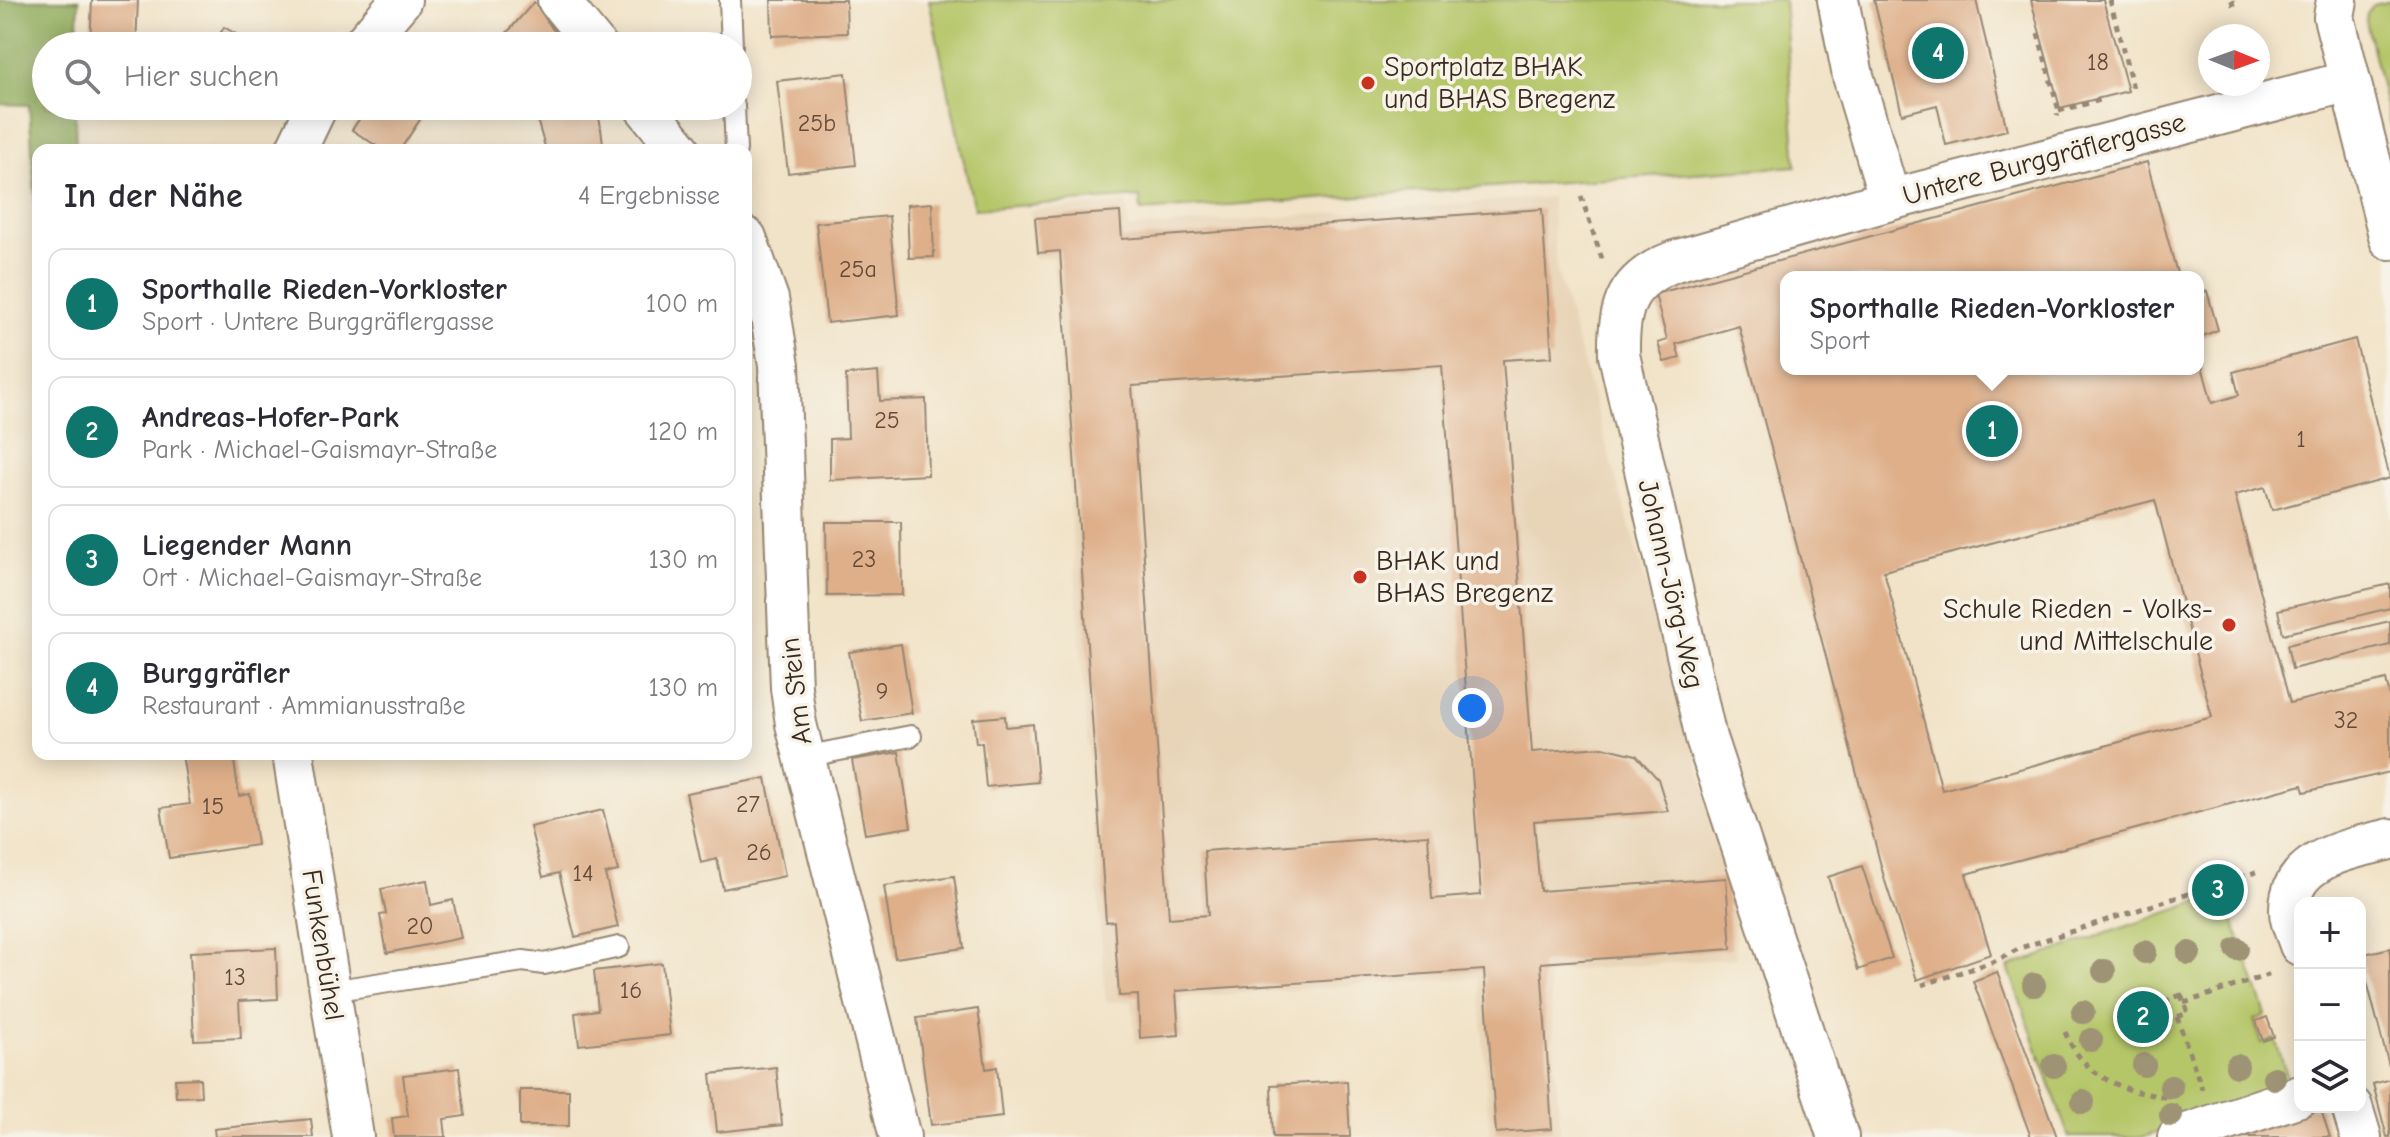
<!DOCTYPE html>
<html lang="de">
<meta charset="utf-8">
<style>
:root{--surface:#fff;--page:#f2f2f3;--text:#2b2b33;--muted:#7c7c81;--line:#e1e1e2;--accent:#0f766e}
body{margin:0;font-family:"Comic Neue",sans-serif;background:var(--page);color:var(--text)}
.controls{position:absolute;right:24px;bottom:24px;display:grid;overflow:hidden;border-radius:16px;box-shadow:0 4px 20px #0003}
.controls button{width:72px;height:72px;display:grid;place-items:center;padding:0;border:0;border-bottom:2px solid var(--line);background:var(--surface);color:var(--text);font:40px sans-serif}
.compass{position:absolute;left:2198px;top:24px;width:72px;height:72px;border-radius:50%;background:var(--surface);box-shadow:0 4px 20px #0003;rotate:91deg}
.you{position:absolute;left:1472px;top:708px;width:28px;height:28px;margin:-20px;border:6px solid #fff;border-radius:50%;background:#1a73e8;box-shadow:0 0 0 12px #1a73e833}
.badge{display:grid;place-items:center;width:52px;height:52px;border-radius:50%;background:var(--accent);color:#fff;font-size:26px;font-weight:700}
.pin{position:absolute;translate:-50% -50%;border:4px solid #fff;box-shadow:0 2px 8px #0006}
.popup{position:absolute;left:1780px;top:271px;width:424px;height:104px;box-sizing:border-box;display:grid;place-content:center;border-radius:16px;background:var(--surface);filter:drop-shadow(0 2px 6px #0005);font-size:26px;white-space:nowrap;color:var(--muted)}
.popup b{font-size:30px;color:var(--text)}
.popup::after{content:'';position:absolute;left:50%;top:100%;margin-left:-16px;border:16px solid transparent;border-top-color:var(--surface)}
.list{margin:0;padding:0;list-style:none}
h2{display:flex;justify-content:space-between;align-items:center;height:104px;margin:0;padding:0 32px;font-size:34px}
h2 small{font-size:26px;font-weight:400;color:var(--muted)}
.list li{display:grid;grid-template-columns:52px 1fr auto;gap:24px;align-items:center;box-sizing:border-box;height:112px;margin:0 16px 16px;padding:0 16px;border:2px solid var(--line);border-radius:16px}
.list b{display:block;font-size:30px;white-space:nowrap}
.list p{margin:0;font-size:26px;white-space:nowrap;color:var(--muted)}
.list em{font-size:26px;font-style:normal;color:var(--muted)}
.icon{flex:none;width:44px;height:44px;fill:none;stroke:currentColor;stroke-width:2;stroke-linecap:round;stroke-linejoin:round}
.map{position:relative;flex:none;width:2390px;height:1137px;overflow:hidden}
.search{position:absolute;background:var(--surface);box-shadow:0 4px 20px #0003;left:32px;top:32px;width:720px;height:88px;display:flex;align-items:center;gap:20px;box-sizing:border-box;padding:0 28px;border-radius:44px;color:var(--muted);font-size:30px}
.panel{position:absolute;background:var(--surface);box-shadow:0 4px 20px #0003;left:32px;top:144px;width:720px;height:616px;border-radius:16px}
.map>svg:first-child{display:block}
.built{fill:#e8d4b7}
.green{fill:#b5c669;stroke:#787844;stroke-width:2}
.forest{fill:#90ab5d;stroke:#666a3e;stroke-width:2}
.building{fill:#deaf89;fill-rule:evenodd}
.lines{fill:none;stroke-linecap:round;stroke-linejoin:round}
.lane-casing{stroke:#968673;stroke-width:24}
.street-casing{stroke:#968673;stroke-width:44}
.path{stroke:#968673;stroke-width:5;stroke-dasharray:6 6;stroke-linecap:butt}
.lane{stroke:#fff;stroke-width:20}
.street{stroke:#fff;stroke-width:40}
.tree{fill:#9e9375}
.poi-dot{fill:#c8321e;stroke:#f7f3e8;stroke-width:3}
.labels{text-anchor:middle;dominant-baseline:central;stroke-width:7;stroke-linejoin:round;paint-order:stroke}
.number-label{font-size:24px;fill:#644b39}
.poi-label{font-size:28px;fill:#3b2a1e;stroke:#f7f3e8;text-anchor:start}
.street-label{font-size:28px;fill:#3b2a1e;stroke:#f7f3e8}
</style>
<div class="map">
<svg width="2390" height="1137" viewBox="0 0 2390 1137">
<rect width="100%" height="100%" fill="#f7f3e8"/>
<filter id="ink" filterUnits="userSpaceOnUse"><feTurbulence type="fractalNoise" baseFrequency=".0125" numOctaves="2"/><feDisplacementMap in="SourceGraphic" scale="16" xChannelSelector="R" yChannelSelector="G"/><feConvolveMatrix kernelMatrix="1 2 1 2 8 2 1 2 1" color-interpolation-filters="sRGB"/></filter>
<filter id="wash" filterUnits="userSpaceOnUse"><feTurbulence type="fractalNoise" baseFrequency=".006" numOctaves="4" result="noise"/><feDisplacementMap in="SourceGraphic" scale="32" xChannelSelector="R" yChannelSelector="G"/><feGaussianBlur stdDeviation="1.8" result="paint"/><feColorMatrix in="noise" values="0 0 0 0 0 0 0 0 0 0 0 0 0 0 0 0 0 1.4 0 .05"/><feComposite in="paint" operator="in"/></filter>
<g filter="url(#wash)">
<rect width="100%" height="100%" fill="#f1e3c8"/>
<!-- built -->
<path class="built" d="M 1551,197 L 1557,272 L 1732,883 L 1736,958 L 1548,972 L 1560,1133 L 1490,1137 L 1479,977 L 1181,997 L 1183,1039 L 1136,1043 L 1132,1001 L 1106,1002 L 1053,257 L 1033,258 L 1030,210 L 1126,203 L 1129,228 Z"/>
<!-- green -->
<path class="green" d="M 929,0 L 1784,0 L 1796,166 L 1141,211 L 1140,197 L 974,209 Z
M 2390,1 L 2390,123 L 2366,21 L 2367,14 L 2374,5 Z
M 2224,893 L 2266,1015 L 2254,1020 L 2262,1043 L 2275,1039 L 2291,1087 L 2144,1137 L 2069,1137 L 2008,967 Z"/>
<!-- forest -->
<path class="forest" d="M 0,0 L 79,0 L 77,46 L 46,46 L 46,106 L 75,106 L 76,150 L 38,150 L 38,243 L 29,105 L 0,104 Z"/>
<g id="blocks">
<!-- building -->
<path class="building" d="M 92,0 L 138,0 L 136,46 L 90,46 Z
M 771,0 L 846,0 L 847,33 L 772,36 Z
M 1874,0 L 1976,0 L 2007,130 L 1946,145 L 1937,105 L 1902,114 Z
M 2031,0 L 2103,0 L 2128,91 L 2060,108 Z
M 534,2 L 564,46 L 509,46 L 505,35 Z
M 224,27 L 257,46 L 213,46 Z
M 846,73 L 856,165 L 788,173 L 777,81 Z
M 368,106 L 429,106 L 400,150 L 383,150 L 352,130 Z
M 533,106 L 594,106 L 600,122 L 604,150 L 546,150 Z
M 2147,162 L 2178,277 L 1786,277 L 1786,369 L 2198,369 L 2199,355 L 2212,403 L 2239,395 L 2233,372 L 2355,339 L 2390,478 L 2272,510 L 2265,487 L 2235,495 L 2290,703 L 2386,680 L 2390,697 L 2390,772 L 2304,792 L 2302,785 L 1966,874 L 1991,954 L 1917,980 L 1885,881 L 1739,326 L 1676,344 L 1680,358 L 1664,362 L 1658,343 L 1667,340 L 1655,294 ZM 2155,500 L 2212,717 L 1942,790 L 1884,571 Z
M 932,203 L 934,257 L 909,258 L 907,205 Z
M 1542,209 L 1552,357 L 1503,360 L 1532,752 L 1603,747 L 1636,755 L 1658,779 L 1668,811 L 1534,821 L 1540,891 L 1726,878 L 1731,949 L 1541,963 L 1552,1129 L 1496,1133 L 1484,970 L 1176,991 L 1179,1035 L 1140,1038 L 1138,995 L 1119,996 L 1114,921 L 1106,922 L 1060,251 L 1038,253 L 1035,218 L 1120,212 L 1122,239 ZM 1442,365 L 1481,895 L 1432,899 L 1428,835 L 1204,851 L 1208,915 L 1169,918 L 1132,386 Z
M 889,216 L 899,315 L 827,323 L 816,223 Z
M 2207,291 L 2218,330 L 2198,338 L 2198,292 Z
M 878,372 L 880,401 L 926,399 L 928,475 L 830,480 L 830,439 L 848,438 L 846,375 Z
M 826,522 L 901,522 L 902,595 L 827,596 Z
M 2390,584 L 2390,608 L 2283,634 L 2278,610 Z
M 2390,621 L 2390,645 L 2292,669 L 2287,645 Z
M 901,644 L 912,713 L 862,721 L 849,652 Z
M 1005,716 L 1006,727 L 1033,724 L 1038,782 L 986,787 L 982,743 L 976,743 L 973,719 Z
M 899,752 L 911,827 L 865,834 L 852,760 Z
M 182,754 L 233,754 L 239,796 L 250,794 L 257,845 L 169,858 L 161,808 L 190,804 Z
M 766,778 L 785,876 L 723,889 L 717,859 L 701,863 L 686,793 Z
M 603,810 L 618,871 L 605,874 L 618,927 L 575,937 L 559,873 L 543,877 L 530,827 Z
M 1862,866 L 1892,958 L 1858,970 L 1828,877 Z
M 954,876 L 964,948 L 895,958 L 884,886 Z
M 427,880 L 431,905 L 453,900 L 461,938 L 387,953 L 380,915 L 386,914 L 381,889 Z
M 276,948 L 278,999 L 239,1001 L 241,1038 L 194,1040 L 190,952 Z
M 2390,948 L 2390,1066 L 2389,1066 L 2360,955 Z
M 662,963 L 670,1035 L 579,1045 L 575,1013 L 598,1010 L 594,971 Z
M 1997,972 L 2057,1137 L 2031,1137 L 1973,981 Z
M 978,1009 L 986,1069 L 997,1067 L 1002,1117 L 931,1125 L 917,1018 Z
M 2267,1017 L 2274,1037 L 2263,1041 L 2256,1021 Z
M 776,1067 L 782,1125 L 717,1132 L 711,1074 Z
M 459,1068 L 465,1116 L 444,1119 L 446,1137 L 394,1137 L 392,1118 L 408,1116 L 403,1075 Z
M 200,1078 L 201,1096 L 176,1097 L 175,1079 Z
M 2390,1079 L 2390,1137 L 2387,1137 L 2373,1084 Z
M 1347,1081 L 1350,1137 L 1273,1137 L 1271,1085 Z
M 520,1090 L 569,1090 L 569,1126 L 520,1126 Z
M 2300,1107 L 2320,1107 L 2330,1137 L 2214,1137 Z
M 311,1119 L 313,1137 L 215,1137 L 214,1129 Z"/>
</g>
</g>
<g filter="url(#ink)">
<use href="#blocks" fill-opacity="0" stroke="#968673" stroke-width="2"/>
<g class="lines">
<!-- lane casing -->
<g class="lane-casing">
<path id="lane" d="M 730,0 L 732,46
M 734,106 L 736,150
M 804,757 L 911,736
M 331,991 L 523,961 L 544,964 L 619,947"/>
</g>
<!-- street casing -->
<g class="street-casing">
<path id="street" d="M 558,0 L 596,46
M 1838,0 L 1853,76 L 1890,200
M 2337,0 L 2334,17 L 2390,239
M 362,46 L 401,0
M 644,106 L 680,150
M 296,150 L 317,106
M 746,238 L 768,299 L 779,365 L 791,688 L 796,724 L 900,1137
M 293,754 L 353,1137
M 2300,945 C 2297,935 2289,920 2290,909 C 2290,857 2352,849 2390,839
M 2352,1107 L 2361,1137
M 1838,1137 L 1706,738 L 1619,355 C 1618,305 1627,279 1675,261 L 1890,200 L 2350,81
M 2178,1137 L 2300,1096"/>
</g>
<!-- path -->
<path class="path" d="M 2110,0 L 2134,92
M 2232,0 L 2233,6
M 2038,33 L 2059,111 L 2057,116
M 2059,111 L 2104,99
M 1581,196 L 1603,262
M 1922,985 L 1998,960 L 2020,948 L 2256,872
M 2181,995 L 2188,1013 L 2169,1020 L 2163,1002 Z
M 2184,1003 L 2274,973
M 2177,1017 L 2202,1089
M 2065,1032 C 2083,1076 2121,1091 2165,1097"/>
<!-- lane -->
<use href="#lane" class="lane"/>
<!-- street -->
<use href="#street" class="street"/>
</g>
<!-- trees -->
<g class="tree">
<circle cx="2237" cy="949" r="12"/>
<circle cx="2145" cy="952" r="12"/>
<circle cx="2189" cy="953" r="12"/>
<circle cx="2104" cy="971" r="12"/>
<circle cx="2034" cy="985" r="12"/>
<circle cx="2083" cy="1012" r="12"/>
<circle cx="2091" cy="1040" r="12"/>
<circle cx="2144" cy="1065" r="12"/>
<circle cx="2054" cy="1066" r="12"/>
<circle cx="2237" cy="1066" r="12"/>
<circle cx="2274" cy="1078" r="12"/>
<circle cx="2171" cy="1087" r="12"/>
<circle cx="2083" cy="1102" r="12"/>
<circle cx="2171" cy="1115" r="12"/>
</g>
</g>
<!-- markers -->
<g class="poi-dot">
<circle cx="1368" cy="83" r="8"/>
<circle cx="1360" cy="577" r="8"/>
<circle cx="2229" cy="625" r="8"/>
</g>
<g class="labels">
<!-- number labels -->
<g class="number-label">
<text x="2098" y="62">18</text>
<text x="817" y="123">25b</text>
<text x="858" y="269">25a</text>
<text x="887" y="420">25</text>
<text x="2301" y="439">1</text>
<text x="864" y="559">23</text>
<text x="882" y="691">9</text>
<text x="2346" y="720">32</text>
<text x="748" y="804">27</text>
<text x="213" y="806">15</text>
<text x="759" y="852">26</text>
<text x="583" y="873">14</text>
<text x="420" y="926">20</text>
<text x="235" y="977">13</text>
<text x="631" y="990">16</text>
</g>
<!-- poi labels -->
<g class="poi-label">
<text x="1384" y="67">Sportplatz BHAK<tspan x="1384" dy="32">und BHAS Bregenz</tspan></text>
<text x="1376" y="561">BHAK und<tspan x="1376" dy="32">BHAS Bregenz</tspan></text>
<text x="2213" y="609" text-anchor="end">Schule Rieden - Volks-<tspan x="2213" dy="32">und Mittelschule</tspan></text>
</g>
<!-- street labels -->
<g class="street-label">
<text transform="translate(2044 159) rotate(-15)">Untere Burggräflergasse</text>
<text transform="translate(1671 584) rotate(77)">Johann-Jörg-Weg</text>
<text transform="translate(796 691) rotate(-97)">Am Stein</text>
<text transform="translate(323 945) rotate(81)">Funkenbühel</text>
</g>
</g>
</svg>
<div class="controls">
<button>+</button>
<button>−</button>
<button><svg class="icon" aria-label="layers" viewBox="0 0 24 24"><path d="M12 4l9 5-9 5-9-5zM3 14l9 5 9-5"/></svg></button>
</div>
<svg class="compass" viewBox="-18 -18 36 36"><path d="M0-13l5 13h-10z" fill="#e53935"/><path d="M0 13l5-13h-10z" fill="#7c7c81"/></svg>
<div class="you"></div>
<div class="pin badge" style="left:1992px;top:431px">1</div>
<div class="popup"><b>Sporthalle Rieden-Vorkloster</b>Sport</div>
<div class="pin badge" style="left:2143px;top:1017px">2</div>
<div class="pin badge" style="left:2218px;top:890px">3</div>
<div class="pin badge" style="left:1938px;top:53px">4</div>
<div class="search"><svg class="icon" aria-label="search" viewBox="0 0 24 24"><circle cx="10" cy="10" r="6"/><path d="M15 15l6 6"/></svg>Hier suchen</div>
<section class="panel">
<h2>In der Nähe<small>4 Ergebnisse</small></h2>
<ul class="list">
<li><span class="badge">1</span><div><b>Sporthalle Rieden-Vorkloster</b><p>Sport · Untere Burggräflergasse</p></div><em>100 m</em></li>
<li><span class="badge">2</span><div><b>Andreas-Hofer-Park</b><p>Park · Michael-Gaismayr-Straße</p></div><em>120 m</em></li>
<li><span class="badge">3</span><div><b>Liegender Mann</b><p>Ort · Michael-Gaismayr-Straße</p></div><em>130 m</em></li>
<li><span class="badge">4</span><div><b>Burggräfler</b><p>Restaurant · Ammianusstraße</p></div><em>130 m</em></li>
</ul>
</section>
</div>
